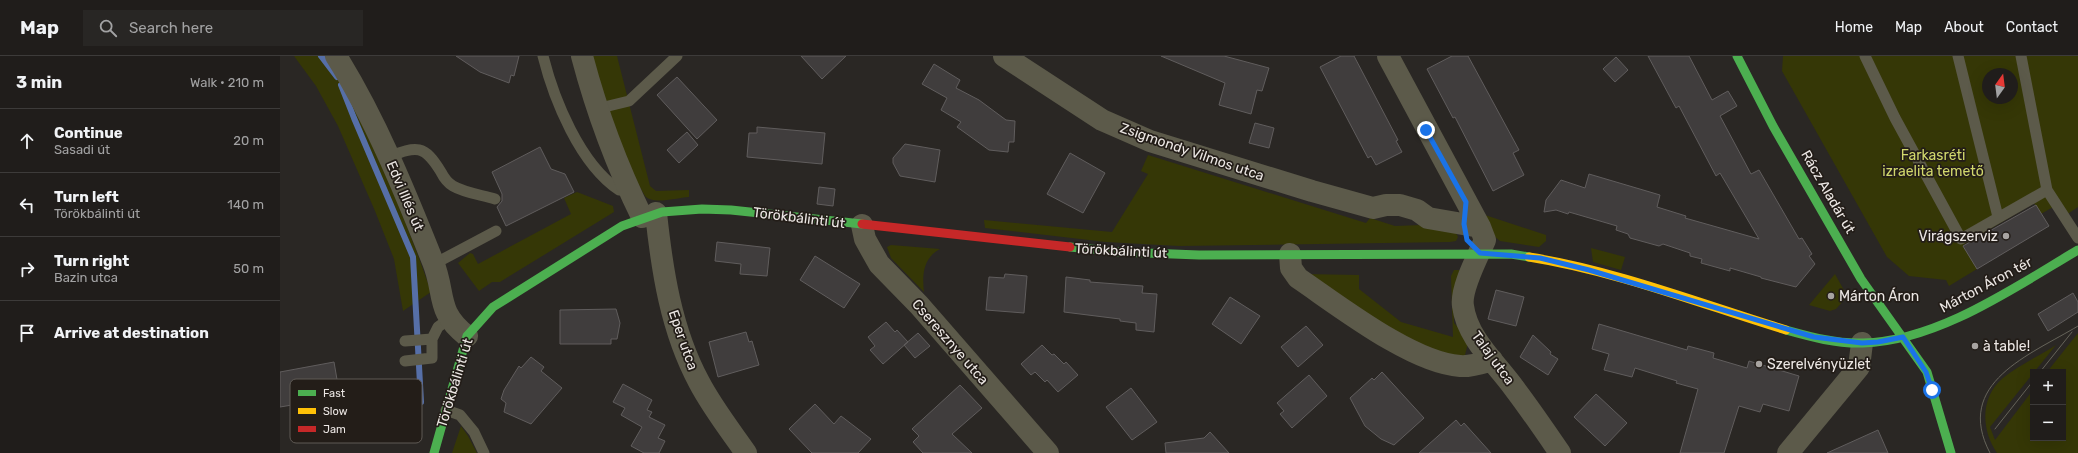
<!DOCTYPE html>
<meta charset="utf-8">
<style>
:root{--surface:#201d1b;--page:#282624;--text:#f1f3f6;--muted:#a2a2a3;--line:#3d3b3a}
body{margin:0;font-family:Rubik,sans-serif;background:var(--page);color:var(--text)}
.controls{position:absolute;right:12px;bottom:12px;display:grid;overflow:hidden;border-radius:0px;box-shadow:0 4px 16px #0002}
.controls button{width:36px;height:36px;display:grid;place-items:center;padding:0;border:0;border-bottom:1px solid var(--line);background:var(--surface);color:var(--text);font:20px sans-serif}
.compass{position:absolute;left:1702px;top:12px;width:36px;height:36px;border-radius:50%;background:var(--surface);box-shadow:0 4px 16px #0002;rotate:14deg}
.stop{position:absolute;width:12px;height:12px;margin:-9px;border:3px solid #1a73e8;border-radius:50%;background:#fff}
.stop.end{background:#1a73e8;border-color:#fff;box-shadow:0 1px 4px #0008}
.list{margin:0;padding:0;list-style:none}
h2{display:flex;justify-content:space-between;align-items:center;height:52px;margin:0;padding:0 16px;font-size:17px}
h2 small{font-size:13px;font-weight:400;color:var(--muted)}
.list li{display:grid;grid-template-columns:26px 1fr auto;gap:12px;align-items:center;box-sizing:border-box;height:64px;padding:0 16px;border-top:1px solid var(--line)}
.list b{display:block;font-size:15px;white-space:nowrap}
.list p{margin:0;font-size:13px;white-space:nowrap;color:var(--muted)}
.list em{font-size:13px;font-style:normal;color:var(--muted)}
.icon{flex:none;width:22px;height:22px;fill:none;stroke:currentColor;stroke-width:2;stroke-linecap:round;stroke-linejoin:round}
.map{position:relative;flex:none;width:1798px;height:397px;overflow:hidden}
header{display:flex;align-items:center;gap:24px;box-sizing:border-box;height:56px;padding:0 20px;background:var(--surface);border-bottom:1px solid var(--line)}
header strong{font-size:19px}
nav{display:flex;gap:22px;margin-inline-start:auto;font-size:14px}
.search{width:280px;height:36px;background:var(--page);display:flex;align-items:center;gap:10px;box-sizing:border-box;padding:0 14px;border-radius:0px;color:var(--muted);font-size:15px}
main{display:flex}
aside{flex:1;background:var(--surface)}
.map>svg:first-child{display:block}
.green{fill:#353706;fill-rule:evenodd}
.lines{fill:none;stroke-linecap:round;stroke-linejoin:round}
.stream{stroke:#566fa7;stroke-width:6}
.building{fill:#403d3d;stroke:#605d5d}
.lane{stroke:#5c5a4a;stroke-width:11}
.street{stroke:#5c5a4a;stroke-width:22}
.fast{stroke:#4caf50;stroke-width:9}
.slow{stroke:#ffc107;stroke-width:9}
.jam{stroke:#c62828;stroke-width:9}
.tram{stroke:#66645a;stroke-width:1}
.route{stroke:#1a73e8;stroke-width:5}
.poi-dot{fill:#a8a4a1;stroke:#231d18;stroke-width:1.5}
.labels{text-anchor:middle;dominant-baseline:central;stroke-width:3.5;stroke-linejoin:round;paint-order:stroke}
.street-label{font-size:14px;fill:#ece7e4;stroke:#231d18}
.park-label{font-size:14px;fill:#d1d76c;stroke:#231d18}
.poi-label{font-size:14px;fill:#ece7e4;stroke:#231d18;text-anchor:start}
.key{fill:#231d18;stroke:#5f5a55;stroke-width:1}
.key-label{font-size:11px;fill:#ece7e4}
</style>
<header>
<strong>Map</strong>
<div class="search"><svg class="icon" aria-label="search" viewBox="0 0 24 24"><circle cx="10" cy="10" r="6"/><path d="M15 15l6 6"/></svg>Search here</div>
<nav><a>Home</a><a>Map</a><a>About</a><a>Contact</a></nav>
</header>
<main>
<aside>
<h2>3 min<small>Walk · 210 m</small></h2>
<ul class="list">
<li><svg class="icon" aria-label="ahead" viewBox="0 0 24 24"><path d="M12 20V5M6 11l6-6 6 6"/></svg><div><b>Continue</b><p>Sasadi út</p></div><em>20 m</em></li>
<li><svg class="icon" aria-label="left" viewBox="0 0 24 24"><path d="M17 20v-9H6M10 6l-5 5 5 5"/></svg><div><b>Turn left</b><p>Törökbálinti út</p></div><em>140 m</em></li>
<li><svg class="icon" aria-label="right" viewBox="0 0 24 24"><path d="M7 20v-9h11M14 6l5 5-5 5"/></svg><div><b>Turn right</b><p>Bazin utca</p></div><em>50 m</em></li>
<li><svg class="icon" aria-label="arrive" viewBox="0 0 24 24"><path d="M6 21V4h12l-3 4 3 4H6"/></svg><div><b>Arrive at destination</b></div></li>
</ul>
</aside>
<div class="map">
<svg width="1798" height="397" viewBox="0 0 1798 397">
<rect width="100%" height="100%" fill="#2a2724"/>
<!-- green -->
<path class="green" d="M 14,0 L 45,0 C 74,41 93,87 112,133 C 126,167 139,201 151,236 L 123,255 L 114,203 L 95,155 L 58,70 L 36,30 Z
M 309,0 L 337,0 L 370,130 L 376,135 L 409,134 L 409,141 C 395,142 374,149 365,140 L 336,88 Z
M 1503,0 L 1798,0 L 1798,151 L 1780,163 L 1773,151 L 1761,158 L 1754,147 L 1683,189 L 1697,213 L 1669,230 L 1666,224 L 1629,220 L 1607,201 L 1502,15 ZM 1708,18 L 1732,18 L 1732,42 L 1708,42 Z
M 868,99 L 1086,167 L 1090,162 L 1115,170 L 1142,169 L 1176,177 L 1178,181 L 1176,185 L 1170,186 L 899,190 L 826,186 L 705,172 L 704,164 L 832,176 L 868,118 L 861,115 Z
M 297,136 L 333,150 L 334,156 L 220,226 L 212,226 L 199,235 L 178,207 L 190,197 L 193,198 L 198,208 L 291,158 L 284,142 Z
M 1202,158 L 1266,179 L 1266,185 L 1259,191 L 1220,185 L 1214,180 Z
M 611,189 L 660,193 C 643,202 642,219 644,236 L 611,202 L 607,191 Z
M 1311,192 L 1345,201 L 1341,214 L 1313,206 Z
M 1174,214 L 1179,214 L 1180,219 L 1173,240 L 1174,267 L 1189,283 L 1185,299 L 1177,303 L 1147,297 L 1022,218 L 1079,219 L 1079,233 L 1121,266 L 1173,281 L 1171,220 Z
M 1555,218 L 1565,236 L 1565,243 L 1556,253 L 1550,255 L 1529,249 Z
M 1798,277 L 1798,397 L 1717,397 C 1701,374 1700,341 1723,322 C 1739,309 1759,300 1776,289 L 1710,371 L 1715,384 L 1753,334 L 1753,382 L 1783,382 L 1783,316 L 1767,316 Z
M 181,370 L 188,380 L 197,397 L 172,397 Z"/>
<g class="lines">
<!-- stream -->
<path class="stream" d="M 41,0 L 57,21
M 61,29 L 74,62 L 133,201 L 141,346"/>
</g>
<!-- building -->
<path class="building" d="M 176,0 L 239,0 L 234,20 L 231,19 L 229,27 L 200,16 Z
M 521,0 L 566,0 L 542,23 Z
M 881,0 L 944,0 L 989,12 L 982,35 L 977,34 L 971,58 L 939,49 L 945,27 Z
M 1061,0 L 1074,0 L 1118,84 L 1116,85 L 1122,96 L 1096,109 L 1091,100 L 1088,102 L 1040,11 Z
M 1172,0 L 1188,0 L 1239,94 L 1233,97 L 1244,119 L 1213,135 L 1175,61 L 1173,62 L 1147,13 Z
M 1368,0 L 1409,0 L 1432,44 L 1448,35 L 1457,50 L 1440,60 L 1471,118 L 1479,114 L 1519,183 L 1522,182 L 1532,198 L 1529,200 L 1535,208 L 1516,231 L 1481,222 L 1481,221 L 1450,212 L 1450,215 L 1421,207 L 1422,203 L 1410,200 L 1410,197 L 1383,188 L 1379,190 L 1350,182 L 1348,178 L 1336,174 L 1337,170 L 1289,156 L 1288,158 L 1276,154 L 1264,156 L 1266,144 L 1281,124 L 1305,132 L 1309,118 L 1380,139 L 1377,151 L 1406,160 L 1405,162 L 1479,183 L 1440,117 L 1436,120 L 1399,50 L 1396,52 Z
M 1336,1 L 1348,14 L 1335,26 L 1323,13 Z
M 654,8 L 680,24 L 676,32 L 699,44 L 726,64 L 735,65 L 734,86 L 729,86 L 728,96 L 709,94 L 677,71 L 681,66 L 661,54 L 667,42 L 642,28 Z
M 397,21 L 437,64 L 417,83 L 377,39 Z
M 975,67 L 994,72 L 989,92 L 969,87 Z
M 477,71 L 545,77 L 542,108 L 467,101 L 469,77 L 477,77 Z
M 407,76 L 418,89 L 399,107 L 387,94 Z
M 625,88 L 660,94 L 655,126 L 620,120 L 613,107 L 613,102 Z
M 260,91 L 271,113 L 285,118 L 294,136 L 226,170 L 217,151 L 222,145 L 222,138 L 212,116 Z
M 790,97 L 825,117 L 803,157 L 767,138 Z
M 539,131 L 555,133 L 553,150 L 537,148 Z
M 1756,149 L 1769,170 L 1697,213 L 1683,190 Z
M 437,186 L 490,192 L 487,220 L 460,218 L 461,208 L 435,205 Z
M 535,200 L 580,228 L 564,252 L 520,224 Z
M 725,218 L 747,220 L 744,257 L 706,254 L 709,221 L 724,222 Z
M 786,221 L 810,224 L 810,226 L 863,230 L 862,237 L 877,238 L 874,276 L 856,274 L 856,267 L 840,265 L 840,263 L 784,256 Z
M 1216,234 L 1244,241 L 1236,270 L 1208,263 Z
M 1793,237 L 1798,246 L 1798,256 L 1768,275 L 1758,258 Z
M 950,241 L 980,260 L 961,288 L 932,268 Z
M 336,253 L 340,267 L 337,283 L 331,283 L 331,288 L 280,288 L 280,254 Z
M 606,266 L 615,276 L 617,274 L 628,286 L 603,308 L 590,294 L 595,290 L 588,281 Z
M 1319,268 L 1407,294 L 1408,290 L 1434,297 L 1433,302 L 1467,312 L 1469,305 L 1519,320 L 1509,355 L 1483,348 L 1480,356 L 1459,350 L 1444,397 L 1400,397 L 1418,333 L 1396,327 L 1397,325 L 1355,312 L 1352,321 L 1324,314 L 1329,298 L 1312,293 Z
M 1026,270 L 1043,289 L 1018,311 L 1001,291 Z
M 466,276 L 469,286 L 472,285 L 479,309 L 438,321 L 429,286 Z
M 638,277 L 650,290 L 635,302 L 624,289 Z
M 1253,279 L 1271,296 L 1270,298 L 1278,303 L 1268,319 L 1240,301 Z
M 762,289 L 772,299 L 774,298 L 784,308 L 786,306 L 798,319 L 778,336 L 767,324 L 765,326 L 755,316 L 751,319 L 741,308 Z
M 251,301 L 264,311 L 261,315 L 282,332 L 251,368 L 224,356 L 226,347 L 221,343 L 224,334 L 239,310 L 241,312 Z
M 54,306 L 60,341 L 0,351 L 0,316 Z
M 1102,316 L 1144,362 L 1114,389 L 1101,383 L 1085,370 L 1070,342 L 1092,322 L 1094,324 Z
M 1029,319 L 1047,340 L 1012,372 L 1000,358 L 1004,355 L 997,347 Z
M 343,328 L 372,344 L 367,354 L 372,356 L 369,361 L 385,369 L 378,382 L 385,385 L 379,397 L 364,397 L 351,390 L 362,371 L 341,359 L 345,352 L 333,346 Z
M 680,329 L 702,352 L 672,378 L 692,397 L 643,397 L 633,386 L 639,380 L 632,373 Z
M 851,332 L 877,366 L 852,384 L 826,351 Z
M 1316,338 L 1347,367 L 1325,390 L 1294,361 Z
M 535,348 L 554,368 L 561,360 L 591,383 L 578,397 L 532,397 L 509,373 Z
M 1176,364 L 1181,370 L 1184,367 L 1211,397 L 1139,397 Z
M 1598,374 L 1608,397 L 1547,397 Z
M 930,376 L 949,397 L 886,397 L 885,387 L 924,382 Z"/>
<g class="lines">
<!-- lane -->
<path class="lane" d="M 263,0 C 274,44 300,108 339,134 L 348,131
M 1585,0 L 1615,62 L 1681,183 L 1767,134
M 1678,0 L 1718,161
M 1741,0 L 1767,134 L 1798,182
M 316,53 L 349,45 L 397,0
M 108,101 C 137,90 144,88 161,116 C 164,122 168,127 173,130 C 185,137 202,139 215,143
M 154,208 L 216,175
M 125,285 L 152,283 L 158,271 L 169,263
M 125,305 L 152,302 L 152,283
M 166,354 L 180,359 L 194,376 L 204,397"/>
<!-- street -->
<path class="street" d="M 56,0 C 95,62 126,138 153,206 C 166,238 155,255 187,280
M 302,0 C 317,57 336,108 362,161
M 724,0 L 822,64 L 870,85 L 1032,135 L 1093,152 L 1106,149 L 1120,149 L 1137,154 L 1148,162 L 1200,171
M 1108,0 L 1200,171 L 1205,184 C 1198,200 1180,233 1183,250 C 1187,282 1216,307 1234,332 C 1250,353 1265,375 1280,397
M 376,157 C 382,214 391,274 419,326 C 432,351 450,374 466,397
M 582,169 L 585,183 L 599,208 L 639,249 L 768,397
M 1010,198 L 1011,212 L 1018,222 C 1058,249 1132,307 1180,310 C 1191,311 1202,307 1212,304
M 1508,397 L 1579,311 L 1582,287"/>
<!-- fast -->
<path class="fast" d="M 1457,0 L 1493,70 L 1581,223 L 1647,316 L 1671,397
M 790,191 L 840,196 L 919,199 L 1231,198 L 1249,201
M 1506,274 C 1531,281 1557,288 1583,287 C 1658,285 1735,231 1798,194
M 154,397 L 187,280 L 213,251 L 342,170 L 382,156 L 422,153 L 451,154 L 582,168"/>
<!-- slow -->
<path class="slow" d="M 1249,201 C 1337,215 1421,248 1506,274"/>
<!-- jam -->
<path class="jam" d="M 582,168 L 790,191"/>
<!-- tram -->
<path class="tram" d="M 1760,316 L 1792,276
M 1715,373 L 1753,325
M 1710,397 C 1673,327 1750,299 1798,270"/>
</g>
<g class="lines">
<!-- route -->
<path class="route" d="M 1146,74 L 1186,146 L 1184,168 L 1187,184 L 1200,197 L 1260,202 L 1309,214 L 1534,281 L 1582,287 L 1598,286 L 1623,281 L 1646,316 L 1652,334"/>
</g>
<!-- markers -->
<g class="poi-dot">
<circle cx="1726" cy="180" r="4"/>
<circle cx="1551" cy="240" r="4"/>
<circle cx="1695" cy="290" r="4"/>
<circle cx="1479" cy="308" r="4"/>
</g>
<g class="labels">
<!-- street labels -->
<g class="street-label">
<text transform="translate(912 96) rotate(19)">Zsigmondy Vilmos utca</text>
<text transform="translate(1548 136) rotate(60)">Rácz Aladár út</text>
<text transform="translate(125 140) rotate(67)">Edvi Illés út</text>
<text transform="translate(519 162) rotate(7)">Törökbálinti út</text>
<text transform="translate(841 195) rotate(3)">Törökbálinti út</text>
<text transform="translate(1706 229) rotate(-28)">Márton Áron tér</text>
<text transform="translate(403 284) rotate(71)">Eper utca</text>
<text transform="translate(670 286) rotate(49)">Cseresznye utca</text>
<text transform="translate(1213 302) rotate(54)">Talaj utca</text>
<text transform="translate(175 327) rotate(-73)">Törökbálinti út</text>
</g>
<!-- park labels -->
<g class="park-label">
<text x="1653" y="99">Farkasréti<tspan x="1653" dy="16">izraelita temető</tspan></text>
</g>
<!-- poi labels -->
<g class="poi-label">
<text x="1718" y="180" text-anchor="end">Virágszerviz</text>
<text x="1559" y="240">Márton Áron</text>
<text x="1703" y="290">à table!</text>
<text x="1487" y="308">Szerelvényüzlet</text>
</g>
</g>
<!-- legend -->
<rect x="10" y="323" width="132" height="64" rx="6" class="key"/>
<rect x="18" y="334" width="18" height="6" fill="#4caf50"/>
<rect x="18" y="352" width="18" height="6" fill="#ffc107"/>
<rect x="18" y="370" width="18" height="6" fill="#c62828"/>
<g class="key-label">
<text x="43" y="341">Fast</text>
<text x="43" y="359">Slow</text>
<text x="43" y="377">Jam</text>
</g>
</svg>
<div class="controls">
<button>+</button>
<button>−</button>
</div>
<svg class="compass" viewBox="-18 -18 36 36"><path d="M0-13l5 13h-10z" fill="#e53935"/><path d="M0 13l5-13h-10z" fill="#a2a2a3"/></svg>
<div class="stop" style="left:1652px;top:334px"></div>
<div class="stop end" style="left:1146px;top:74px"></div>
</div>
</main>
